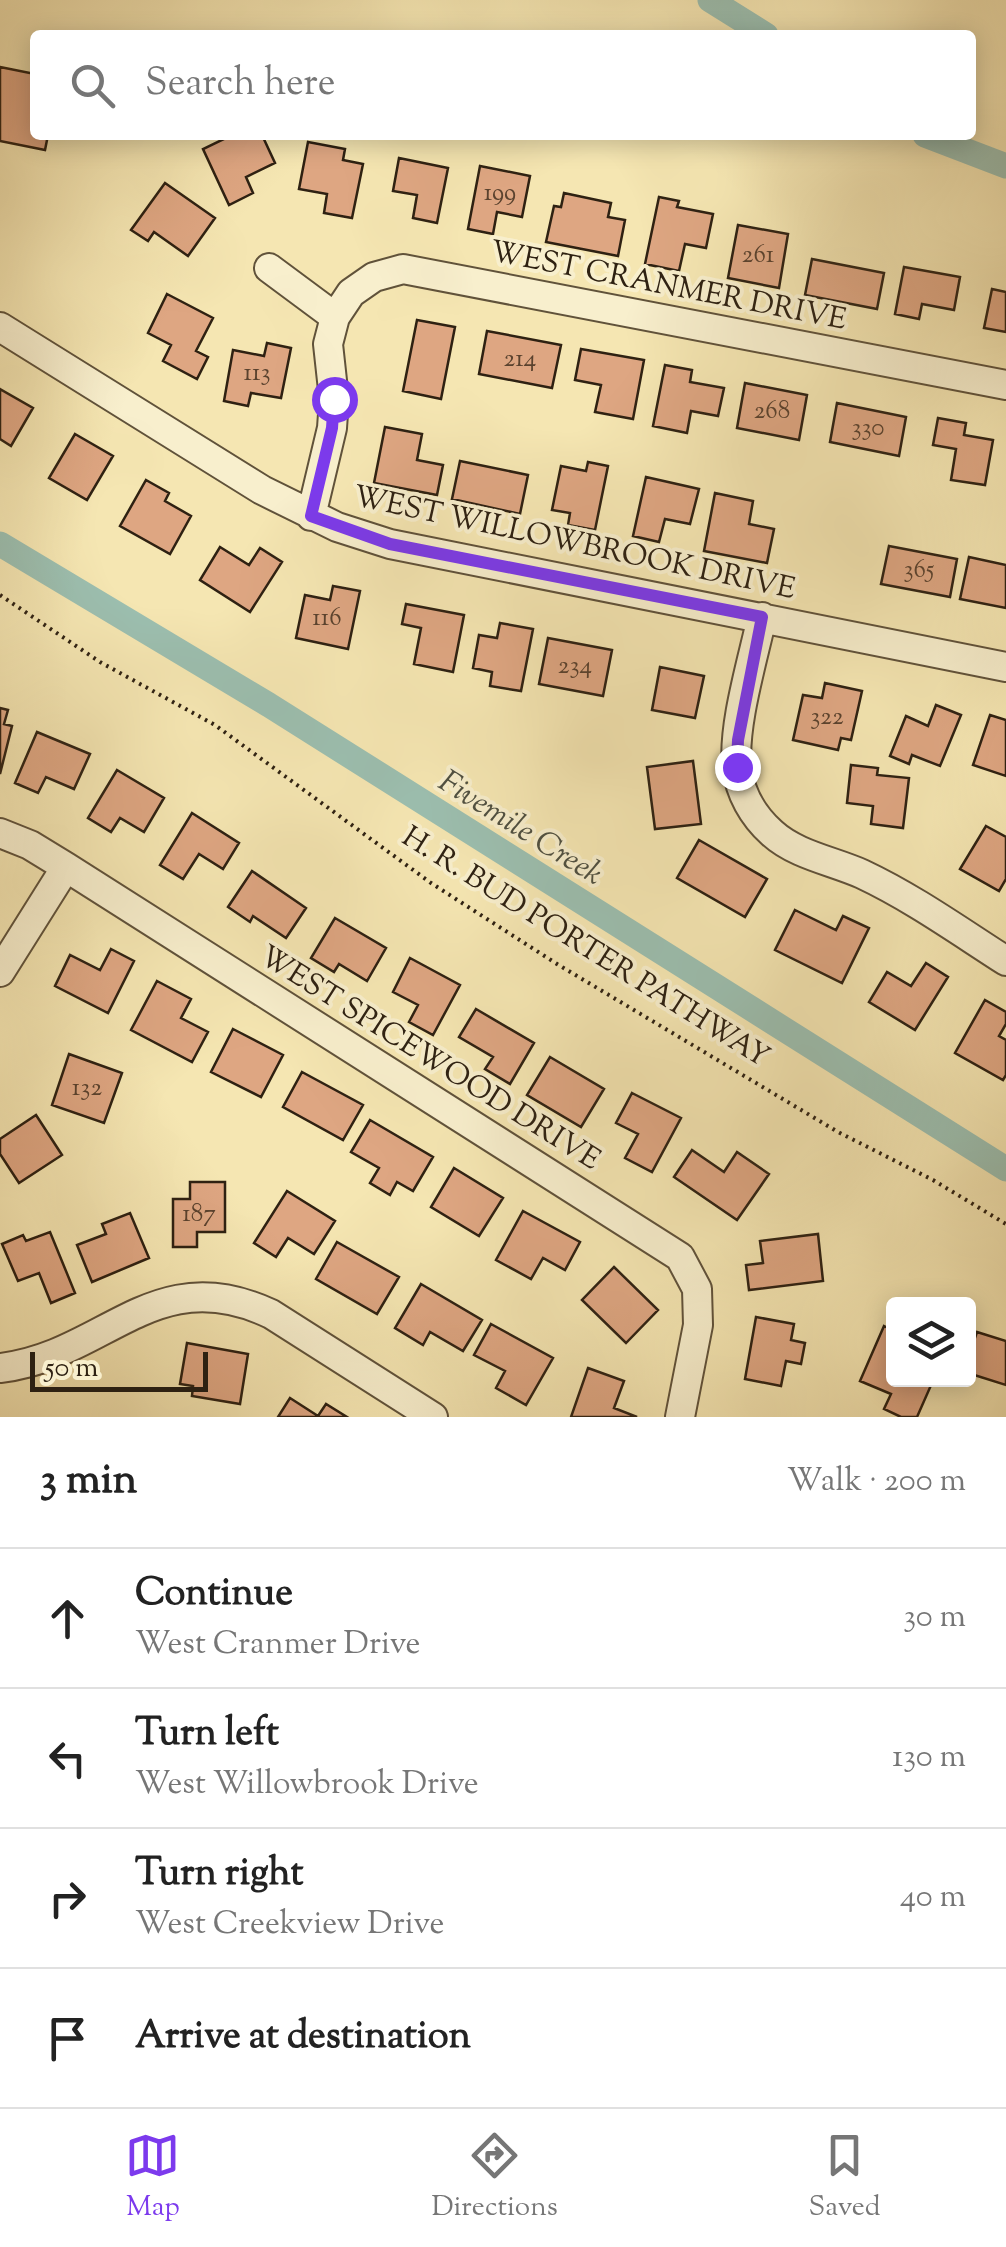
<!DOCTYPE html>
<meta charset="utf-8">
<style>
:root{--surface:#fff;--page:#f6f6f6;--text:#222;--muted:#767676;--line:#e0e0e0;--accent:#7c3aed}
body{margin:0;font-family:"Sorts Mill Goudy",serif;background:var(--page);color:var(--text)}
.controls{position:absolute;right:30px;bottom:30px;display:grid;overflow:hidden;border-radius:10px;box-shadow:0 5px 25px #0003}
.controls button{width:90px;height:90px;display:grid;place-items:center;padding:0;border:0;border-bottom:2px solid var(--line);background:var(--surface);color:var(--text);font:50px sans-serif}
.scale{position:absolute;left:30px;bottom:25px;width:178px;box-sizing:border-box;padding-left:10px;border:5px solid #2e2112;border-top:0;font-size:28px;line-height:35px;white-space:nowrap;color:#2e2112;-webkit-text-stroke:8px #f8efcd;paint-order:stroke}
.stop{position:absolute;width:30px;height:30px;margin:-22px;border:8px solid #7c3aed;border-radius:50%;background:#fff}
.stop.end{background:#7c3aed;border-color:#fff;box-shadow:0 2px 10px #0008}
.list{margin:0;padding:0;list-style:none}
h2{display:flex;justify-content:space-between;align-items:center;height:130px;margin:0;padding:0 40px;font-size:42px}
h2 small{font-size:32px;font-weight:400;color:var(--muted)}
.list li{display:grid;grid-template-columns:65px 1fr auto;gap:30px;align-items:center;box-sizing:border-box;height:140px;padding:0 40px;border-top:2px solid var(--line)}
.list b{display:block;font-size:38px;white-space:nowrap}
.list p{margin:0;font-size:32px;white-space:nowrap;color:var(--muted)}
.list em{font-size:32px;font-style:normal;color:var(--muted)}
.icon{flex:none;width:55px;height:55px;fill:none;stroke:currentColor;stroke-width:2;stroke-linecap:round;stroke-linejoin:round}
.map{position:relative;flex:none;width:1006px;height:1417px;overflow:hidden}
.search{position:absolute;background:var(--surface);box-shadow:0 5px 25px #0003;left:30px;right:30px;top:30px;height:110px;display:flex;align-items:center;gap:25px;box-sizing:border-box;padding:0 35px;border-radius:10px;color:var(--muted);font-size:38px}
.sheet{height:690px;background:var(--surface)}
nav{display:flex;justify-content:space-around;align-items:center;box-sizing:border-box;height:140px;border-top:2px solid var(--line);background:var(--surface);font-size:28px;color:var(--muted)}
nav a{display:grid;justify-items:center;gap:5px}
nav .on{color:var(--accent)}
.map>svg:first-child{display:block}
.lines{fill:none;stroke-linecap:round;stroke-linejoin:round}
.canal{stroke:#9cbfb0;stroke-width:25}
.building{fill:#dea682;stroke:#2e2112;stroke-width:2.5}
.minor-casing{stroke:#60523a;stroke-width:32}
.path{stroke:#2e2112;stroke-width:4;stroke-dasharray:2.5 5;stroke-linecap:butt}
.minor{stroke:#f8efcd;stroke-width:28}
.route{stroke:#7c3aed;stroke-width:12}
.labels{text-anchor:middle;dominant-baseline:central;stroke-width:8;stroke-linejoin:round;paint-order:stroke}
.number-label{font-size:25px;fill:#5a422e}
.street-label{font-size:30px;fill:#2e2112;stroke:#f8efcd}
.water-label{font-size:32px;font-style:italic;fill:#4f5041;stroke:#f8efcd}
</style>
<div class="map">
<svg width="1006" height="1417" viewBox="0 0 1006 1417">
<rect width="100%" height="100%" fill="#f5e6b2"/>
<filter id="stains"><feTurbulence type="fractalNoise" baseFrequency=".002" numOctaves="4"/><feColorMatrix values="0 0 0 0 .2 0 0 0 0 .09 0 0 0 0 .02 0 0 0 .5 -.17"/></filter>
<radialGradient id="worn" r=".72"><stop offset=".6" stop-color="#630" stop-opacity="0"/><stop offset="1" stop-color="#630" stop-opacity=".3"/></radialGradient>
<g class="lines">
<!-- canal -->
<path class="canal" d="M 710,0 L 766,35
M 925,135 L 1006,166
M 0,544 L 269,705 L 1006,1169"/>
</g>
<!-- building -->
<path class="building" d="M 0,67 L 35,74 L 35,135 L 48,135 L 45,150 L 0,141 Z
M 232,135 L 262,135 L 275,163 L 246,177 L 253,193 L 229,205 L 203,149 Z
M 308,142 L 345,149 L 343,160 L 363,164 L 352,218 L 324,213 L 327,194 L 299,189 Z
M 399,158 L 448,168 L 437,223 L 413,218 L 417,195 L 393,191 Z
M 480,166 L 530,176 L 522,217 L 497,212 L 493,234 L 468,229 Z
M 165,183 L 215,218 L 188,256 L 154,232 L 148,241 L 131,230 Z
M 564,193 L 611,203 L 608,217 L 625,220 L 618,256 L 546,242 L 554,206 L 561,207 Z
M 659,197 L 679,201 L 677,207 L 713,214 L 706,248 L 685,244 L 679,271 L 645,264 Z
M 738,225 L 788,234 L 779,288 L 728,278 Z
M 812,259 L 884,273 L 877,309 L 805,295 Z
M 904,267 L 960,277 L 954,310 L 922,304 L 919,319 L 895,314 Z
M 992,289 L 1006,292 L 1006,332 L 984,328 Z
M 167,294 L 213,318 L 196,351 L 208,357 L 197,379 L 163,361 L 171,345 L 148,333 Z
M 417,320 L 455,327 L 441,399 L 403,391 Z
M 487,331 L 561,345 L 552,388 L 479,374 Z
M 267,343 L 291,348 L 281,398 L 251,393 L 248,406 L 224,401 L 233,350 L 264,356 Z
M 581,349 L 644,360 L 633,419 L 595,412 L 601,385 L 575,380 Z
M 665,365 L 692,370 L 690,382 L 724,388 L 718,416 L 691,411 L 687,433 L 653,426 Z
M 745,383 L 807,395 L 799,440 L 737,428 Z
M 0,389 L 33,408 L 11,446 L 0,439 Z
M 837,403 L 906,417 L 899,456 L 830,442 Z
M 938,418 L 966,423 L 964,435 L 993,440 L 985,485 L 951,480 L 956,449 L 933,445 Z
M 385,427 L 422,434 L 417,460 L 443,465 L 437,495 L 374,483 Z
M 75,434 L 113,456 L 87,500 L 49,478 Z
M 460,461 L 528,475 L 520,514 L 452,499 Z
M 588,462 L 608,466 L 595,530 L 568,525 L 570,513 L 552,510 L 561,466 L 586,471 Z
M 646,477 L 699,489 L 690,524 L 665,519 L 659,542 L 633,536 Z
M 146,480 L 169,493 L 165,501 L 191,516 L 170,554 L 120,526 Z
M 715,493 L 753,501 L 749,524 L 774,529 L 767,563 L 704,551 Z
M 889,546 L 957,559 L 950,597 L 881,584 Z
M 220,547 L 249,565 L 260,548 L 282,562 L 250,612 L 200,580 Z
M 969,557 L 1006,565 L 1006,608 L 960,599 Z
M 333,586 L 360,591 L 348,649 L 296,638 L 305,595 L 330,600 Z
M 406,604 L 464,615 L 453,672 L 414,664 L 421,628 L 402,624 Z
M 500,623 L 533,629 L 521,691 L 490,686 L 492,672 L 473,668 L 479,635 L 497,638 Z
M 548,638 L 612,650 L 603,696 L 539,684 Z
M 660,667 L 704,676 L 695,718 L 652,710 Z
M 825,683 L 862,691 L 851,740 L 841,738 L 838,750 L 793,740 L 803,695 L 822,698 Z
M 936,705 L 961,715 L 940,766 L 912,755 L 909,764 L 890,756 L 906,716 L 928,726 Z
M 0,708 L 8,710 L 4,724 L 12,726 L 0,774 Z
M 990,715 L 1006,720 L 1006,776 L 973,765 Z
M 37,732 L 90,754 L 74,789 L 46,777 L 38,793 L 15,783 Z
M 693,761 L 701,824 L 655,829 L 647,767 Z
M 851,765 L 878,768 L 877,775 L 909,778 L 903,828 L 871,824 L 873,806 L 847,803 Z
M 117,770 L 164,798 L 144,832 L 120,818 L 111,832 L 88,818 Z
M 192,813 L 239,843 L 223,869 L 199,854 L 183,879 L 160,865 Z
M 986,826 L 1006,837 L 1006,879 L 999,891 L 960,869 Z
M 699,840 L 767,879 L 745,917 L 677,878 Z
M 252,871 L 306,908 L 286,938 L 253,916 L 250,922 L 228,907 Z
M 795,910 L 836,930 L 843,916 L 869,928 L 842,983 L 775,950 Z
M 335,918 L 386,948 L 367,981 L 339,964 L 334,972 L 311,958 Z
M 111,949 L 134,961 L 108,1013 L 55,986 L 70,955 L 100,970 Z
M 410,958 L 460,985 L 433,1035 L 409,1022 L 418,1005 L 393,992 Z
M 926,963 L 948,977 L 915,1030 L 869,1002 L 887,972 L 911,986 Z
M 157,981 L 191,999 L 181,1018 L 208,1032 L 192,1062 L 131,1030 Z
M 985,1000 L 1006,1012 L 1006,1024 L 999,1036 L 1006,1040 L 1006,1075 L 1003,1080 L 955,1053 Z
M 476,1009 L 534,1043 L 510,1084 L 485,1069 L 493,1057 L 459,1037 Z
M 233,1029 L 283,1055 L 261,1097 L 211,1072 Z
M 69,1054 L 122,1073 L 104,1123 L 52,1105 Z
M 550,1057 L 604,1089 L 581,1127 L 527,1095 Z
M 302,1072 L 363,1105 L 343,1140 L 283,1107 Z
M 632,1093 L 681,1118 L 652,1172 L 625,1158 L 638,1134 L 616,1123 Z
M 36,1115 L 62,1155 L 19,1183 L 0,1154 L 0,1139 Z
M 370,1120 L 433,1157 L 413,1191 L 397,1182 L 390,1195 L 370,1183 L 379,1168 L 351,1152 Z
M 692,1150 L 724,1172 L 737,1152 L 769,1174 L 737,1220 L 674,1177 Z
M 454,1168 L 503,1198 L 479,1236 L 431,1207 Z
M 190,1182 L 225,1182 L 225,1232 L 197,1232 L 197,1247 L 173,1247 L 173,1199 L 190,1199 Z
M 287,1191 L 335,1221 L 314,1254 L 288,1238 L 276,1257 L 254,1243 Z
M 523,1211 L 580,1242 L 565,1270 L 543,1258 L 531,1279 L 496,1260 Z
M 130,1213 L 149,1258 L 92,1282 L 77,1245 L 106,1234 L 102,1224 Z
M 50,1232 L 75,1293 L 51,1303 L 39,1273 L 18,1281 L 2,1244 L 23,1235 L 26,1241 Z
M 818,1234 L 823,1281 L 749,1290 L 746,1265 L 763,1263 L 760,1241 Z
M 337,1242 L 399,1277 L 377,1314 L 316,1279 Z
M 614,1267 L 658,1310 L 626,1343 L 582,1300 Z
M 421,1284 L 482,1320 L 463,1351 L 430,1332 L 423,1345 L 395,1328 Z
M 756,1317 L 794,1324 L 791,1340 L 805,1343 L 801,1364 L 786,1361 L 781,1386 L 745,1379 Z
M 491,1324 L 553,1358 L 526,1405 L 496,1388 L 505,1371 L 474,1355 Z
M 884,1326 L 894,1331 L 894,1380 L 925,1380 L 932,1383 L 917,1417 L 901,1417 L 884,1409 L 891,1394 L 860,1381 Z
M 977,1332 L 1006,1341 L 1006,1385 L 968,1373 L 968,1358 Z
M 187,1343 L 248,1354 L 240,1404 L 192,1396 L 193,1386 L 180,1384 Z
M 588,1368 L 624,1381 L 614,1408 L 637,1417 L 571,1417 Z
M 290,1398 L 318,1416 L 326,1404 L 347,1417 L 278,1417 Z"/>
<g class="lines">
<!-- minor casing -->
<g class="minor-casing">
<path id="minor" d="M 269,268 L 335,317
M 0,327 L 262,490 L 337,527 L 390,544 L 1006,667
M 311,516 L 332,428 L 334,399 L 328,344 L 335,317 L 351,293 L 374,277 L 403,269 L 1006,385
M 762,617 C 753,659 732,727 737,768 C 740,793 753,816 772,833 C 796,855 833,861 862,874 C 913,898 959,931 1006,961
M 0,833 L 30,845 L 66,867 L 680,1257 L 697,1289 L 698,1325 L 680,1417
M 0,972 L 66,867
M 0,1368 C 106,1356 154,1259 271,1314 L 433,1417"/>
</g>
<!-- path -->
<path class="path" d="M 0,595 L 100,662 L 215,725 L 431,883 L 557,964 L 838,1132 L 933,1180 L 1006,1224"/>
<!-- minor -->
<use href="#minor" class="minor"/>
</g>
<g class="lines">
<!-- route -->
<path class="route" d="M 334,399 L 332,428 L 311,516 L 390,544 L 762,617 L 738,740 L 737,767"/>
</g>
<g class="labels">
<!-- number labels -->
<g class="number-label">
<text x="500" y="194">199</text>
<text x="758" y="256">261</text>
<text x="520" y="360">214</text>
<text x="257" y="374">113</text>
<text x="772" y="412">268</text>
<text x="868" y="429">330</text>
<text x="919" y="571">365</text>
<text x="327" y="619">116</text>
<text x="575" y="667">234</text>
<text x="827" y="718">322</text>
<text x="87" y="1089">132</text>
<text x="199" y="1215">187</text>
</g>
<!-- street labels -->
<g class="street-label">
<text transform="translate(668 287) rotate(11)">WEST CRANMER DRIVE</text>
<text transform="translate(574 544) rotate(12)">WEST WILLOWBROOK DRIVE</text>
<text transform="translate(585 948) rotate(32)">H. R. BUD PORTER PATHWAY</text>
<text transform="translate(429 1059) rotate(32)">WEST SPICEWOOD DRIVE</text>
</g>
<!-- water labels -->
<g class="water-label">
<text transform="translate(520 829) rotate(32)">Fivemile Creek</text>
</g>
</g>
<rect width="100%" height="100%" filter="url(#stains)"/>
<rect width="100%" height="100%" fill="url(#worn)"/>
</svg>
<div class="controls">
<button><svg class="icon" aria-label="layers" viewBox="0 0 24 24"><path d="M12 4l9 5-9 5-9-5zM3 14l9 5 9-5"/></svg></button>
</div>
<div class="scale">50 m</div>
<div class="stop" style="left:334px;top:399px"></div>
<div class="stop end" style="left:737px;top:767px"></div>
<div class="search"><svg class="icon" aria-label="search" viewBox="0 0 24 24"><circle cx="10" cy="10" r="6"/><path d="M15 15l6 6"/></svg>Search here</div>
</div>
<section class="sheet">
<h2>3 min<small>Walk · 200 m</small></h2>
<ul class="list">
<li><svg class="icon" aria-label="ahead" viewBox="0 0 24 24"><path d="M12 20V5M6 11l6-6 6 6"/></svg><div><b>Continue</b><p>West Cranmer Drive</p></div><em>30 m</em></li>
<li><svg class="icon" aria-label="left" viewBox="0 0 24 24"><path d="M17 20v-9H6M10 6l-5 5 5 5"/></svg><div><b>Turn left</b><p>West Willowbrook Drive</p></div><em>130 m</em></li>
<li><svg class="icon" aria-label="right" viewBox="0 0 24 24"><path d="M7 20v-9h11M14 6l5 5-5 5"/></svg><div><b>Turn right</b><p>West Creekview Drive</p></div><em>40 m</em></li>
<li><svg class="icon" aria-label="arrive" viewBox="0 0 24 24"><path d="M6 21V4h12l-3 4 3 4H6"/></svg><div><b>Arrive at destination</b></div></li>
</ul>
</section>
<nav>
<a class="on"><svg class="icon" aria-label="map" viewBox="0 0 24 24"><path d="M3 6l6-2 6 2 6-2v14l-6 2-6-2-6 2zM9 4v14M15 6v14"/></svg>Map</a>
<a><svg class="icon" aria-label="directions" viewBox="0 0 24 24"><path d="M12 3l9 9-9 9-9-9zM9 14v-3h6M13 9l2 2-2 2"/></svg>Directions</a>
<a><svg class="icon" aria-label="saved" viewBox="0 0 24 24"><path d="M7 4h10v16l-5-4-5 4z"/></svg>Saved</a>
</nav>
